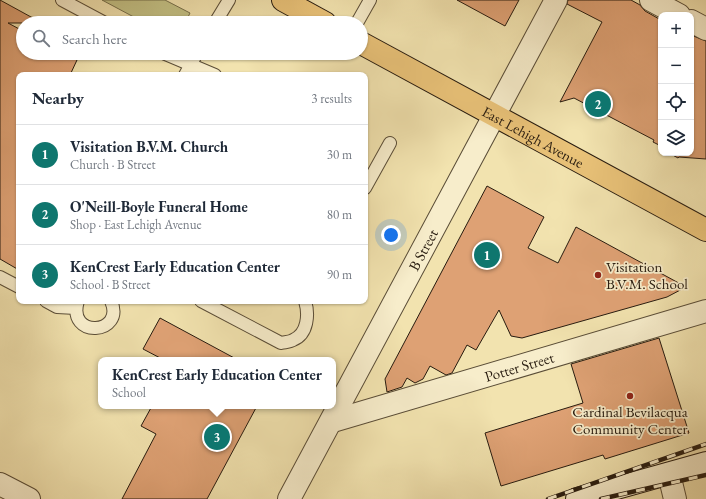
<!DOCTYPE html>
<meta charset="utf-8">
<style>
:root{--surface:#fff;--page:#f2f2f3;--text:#1f2937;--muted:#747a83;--line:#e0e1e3;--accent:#0f766e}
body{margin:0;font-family:"EB Garamond",serif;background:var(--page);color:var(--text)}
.controls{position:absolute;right:12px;top:12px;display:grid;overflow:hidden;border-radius:8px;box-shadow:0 1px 3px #0004}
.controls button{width:36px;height:36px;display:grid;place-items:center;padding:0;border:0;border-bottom:1px solid var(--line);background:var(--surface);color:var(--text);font:20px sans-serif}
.you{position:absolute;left:391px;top:235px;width:14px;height:14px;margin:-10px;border:3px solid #fff;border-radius:50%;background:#1a73e8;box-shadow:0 0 0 6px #1a73e833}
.badge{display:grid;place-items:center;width:26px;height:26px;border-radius:50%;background:var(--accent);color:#fff;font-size:13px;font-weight:700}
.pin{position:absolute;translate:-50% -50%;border:2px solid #fff;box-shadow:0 1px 4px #0006}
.popup{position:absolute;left:98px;top:357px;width:238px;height:52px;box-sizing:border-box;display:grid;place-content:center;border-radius:8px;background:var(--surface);filter:drop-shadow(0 1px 3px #0005);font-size:13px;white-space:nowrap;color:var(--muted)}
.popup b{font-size:15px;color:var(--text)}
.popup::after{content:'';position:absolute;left:50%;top:100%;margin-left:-8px;border:8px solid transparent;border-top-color:var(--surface)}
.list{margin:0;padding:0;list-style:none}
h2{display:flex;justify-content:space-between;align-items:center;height:52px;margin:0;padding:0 16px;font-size:17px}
h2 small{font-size:13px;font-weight:400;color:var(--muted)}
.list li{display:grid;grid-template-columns:26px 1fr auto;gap:12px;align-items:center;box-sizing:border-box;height:60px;padding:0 16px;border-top:1px solid var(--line)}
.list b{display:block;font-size:15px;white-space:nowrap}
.list p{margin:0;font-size:13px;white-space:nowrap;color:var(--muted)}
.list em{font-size:13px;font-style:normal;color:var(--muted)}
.icon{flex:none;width:22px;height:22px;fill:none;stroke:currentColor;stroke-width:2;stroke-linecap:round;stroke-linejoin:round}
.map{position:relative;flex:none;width:706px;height:499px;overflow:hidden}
.search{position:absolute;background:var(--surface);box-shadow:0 1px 3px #0004;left:16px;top:16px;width:352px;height:44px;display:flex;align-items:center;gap:10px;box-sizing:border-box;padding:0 14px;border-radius:22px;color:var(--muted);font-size:15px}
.panel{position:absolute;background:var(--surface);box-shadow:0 1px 3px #0004;left:16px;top:72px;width:352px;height:232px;border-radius:8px}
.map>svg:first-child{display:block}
.green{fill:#c3c185;stroke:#756e4a}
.building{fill:#dea174;stroke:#271b0f}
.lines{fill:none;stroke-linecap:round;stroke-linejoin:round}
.lane-casing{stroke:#5a4d37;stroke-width:14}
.street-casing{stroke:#5a4d37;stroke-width:24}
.secondary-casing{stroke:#271b0f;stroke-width:24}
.primary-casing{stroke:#271b0f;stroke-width:24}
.lane{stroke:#f7edcb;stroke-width:12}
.street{stroke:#f7edcb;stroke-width:22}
.secondary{stroke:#f7edcb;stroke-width:22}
.primary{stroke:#e9c278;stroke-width:22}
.rail-casing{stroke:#271b0f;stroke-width:4.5}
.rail{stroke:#f7edcb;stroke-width:3;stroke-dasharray:9;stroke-linecap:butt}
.poi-dot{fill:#8f2418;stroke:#f7edcb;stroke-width:1.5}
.labels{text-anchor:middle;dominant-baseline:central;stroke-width:3.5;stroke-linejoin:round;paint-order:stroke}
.street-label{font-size:15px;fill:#271b0f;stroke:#f7edcb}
.poi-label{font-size:15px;fill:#271b0f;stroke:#f7edcb;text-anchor:start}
</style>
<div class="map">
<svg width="706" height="499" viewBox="0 0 706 499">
<rect width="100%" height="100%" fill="#f2e3af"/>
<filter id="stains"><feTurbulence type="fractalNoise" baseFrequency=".005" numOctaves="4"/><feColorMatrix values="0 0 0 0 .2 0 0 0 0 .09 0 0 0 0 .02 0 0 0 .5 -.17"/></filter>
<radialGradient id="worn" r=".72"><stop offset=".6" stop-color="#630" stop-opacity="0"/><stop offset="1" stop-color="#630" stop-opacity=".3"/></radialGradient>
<!-- green -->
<path class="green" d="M 102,0 L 165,0 L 190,13 L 185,23 L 145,23 Z"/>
<!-- building -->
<path class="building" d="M 0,0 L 42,23 L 8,23 L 23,31 L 23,53 L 64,53 L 77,60 L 70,75 L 19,75 L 19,270 L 0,259 Z
M 457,0 L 519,0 L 505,26 Z
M 568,0 L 631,0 L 640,5 L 645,11 L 661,20 L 661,146 L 653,142 L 654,140 L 574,98 L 560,102 L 602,22 L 567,4 Z
M 691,35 L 706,41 L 706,159 L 679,157 L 678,158 L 669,153 L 691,153 Z
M 487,186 L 544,217 L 528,248 L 558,263 L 576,227 L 686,287 L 667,297 L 522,338 L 511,336 L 499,310 L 476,350 L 467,345 L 452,373 L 446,375 L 430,366 L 423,379 L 415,383 L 407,378 L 402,387 L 387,392 L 385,379 Z
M 160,318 L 238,360 L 164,360 L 143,349 Z
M 659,338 L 689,433 L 605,459 L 603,455 L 501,486 L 485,433 L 583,403 L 571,364 Z
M 152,406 L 257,406 L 207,499 L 122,499 L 156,434 L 141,426 Z"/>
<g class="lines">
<!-- lane casing -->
<g class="lane-casing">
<path id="lane" d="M 62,0 L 105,23
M 215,23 L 229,0
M 357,23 L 370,0
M 163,53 L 215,75
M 185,75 L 197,53
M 365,188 L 390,143
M 0,277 L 19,287
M 46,301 L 57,307 L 76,308
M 78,301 C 66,339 126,335 111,301
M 201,301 L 281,343 C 285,342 290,342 293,340 C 308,334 309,314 305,301"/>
</g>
<!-- street casing -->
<g class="street-casing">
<g id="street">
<path d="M 651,0 L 679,15"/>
<path d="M 691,21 L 706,29"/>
<path id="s1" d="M 333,421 L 706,311"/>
<path d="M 669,474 L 675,499"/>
<path d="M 0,484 L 29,499"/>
<path id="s2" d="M 289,499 L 556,0"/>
</g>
</g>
<!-- secondary casing -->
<g class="secondary-casing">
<path id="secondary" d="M 577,499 L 706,463"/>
</g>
<!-- primary casing -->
<g class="primary-casing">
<g id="primary">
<path d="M 283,0 L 325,23"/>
<path id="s3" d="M 361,43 L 706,230"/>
</g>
</g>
<!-- lane -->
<use href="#lane" class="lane"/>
<!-- street -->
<use href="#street" class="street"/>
<!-- secondary -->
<use href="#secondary" class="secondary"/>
<!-- primary -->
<use href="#primary" class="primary"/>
<!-- rail casing -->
<g class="rail-casing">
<path id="rail" d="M 548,499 L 706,444
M 601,499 L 706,475"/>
</g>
<!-- rail -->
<use href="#rail" class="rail"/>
</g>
<!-- markers -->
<g class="poi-dot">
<circle cx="598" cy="275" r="4"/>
<circle cx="630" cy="396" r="4"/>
</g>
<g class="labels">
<!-- street labels -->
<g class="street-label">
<text stroke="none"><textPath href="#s3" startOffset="196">East Lehigh Avenue</textPath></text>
<text stroke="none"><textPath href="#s2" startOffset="283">B Street</textPath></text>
<text stroke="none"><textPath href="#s1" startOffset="194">Potter Street</textPath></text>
</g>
<!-- poi labels -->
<g class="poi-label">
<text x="606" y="266">Visitation<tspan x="606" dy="17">B.V.M. School</tspan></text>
<text x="630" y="411" text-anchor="middle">Cardinal Bevilacqua<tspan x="630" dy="17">Community Center</tspan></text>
</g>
</g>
<rect width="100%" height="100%" filter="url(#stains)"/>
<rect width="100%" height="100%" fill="url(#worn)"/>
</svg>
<div class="controls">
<button>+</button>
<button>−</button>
<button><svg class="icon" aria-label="locate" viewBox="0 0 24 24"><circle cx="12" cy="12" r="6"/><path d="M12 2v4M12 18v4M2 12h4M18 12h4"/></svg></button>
<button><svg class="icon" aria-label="layers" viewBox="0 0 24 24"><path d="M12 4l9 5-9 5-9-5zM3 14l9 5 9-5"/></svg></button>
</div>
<div class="you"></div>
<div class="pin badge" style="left:487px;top:255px">1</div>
<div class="pin badge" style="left:598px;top:104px">2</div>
<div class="pin badge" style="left:217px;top:437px">3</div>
<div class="popup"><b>KenCrest Early Education Center</b>School</div>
<div class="search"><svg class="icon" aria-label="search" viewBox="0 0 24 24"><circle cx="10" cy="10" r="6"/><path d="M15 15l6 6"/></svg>Search here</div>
<section class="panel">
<h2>Nearby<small>3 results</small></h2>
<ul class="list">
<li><span class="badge">1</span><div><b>Visitation B.V.M. Church</b><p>Church · B Street</p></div><em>30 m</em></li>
<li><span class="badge">2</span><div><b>O'Neill-Boyle Funeral Home</b><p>Shop · East Lehigh Avenue</p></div><em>80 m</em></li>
<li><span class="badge">3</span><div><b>KenCrest Early Education Center</b><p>School · B Street</p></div><em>90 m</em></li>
</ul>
</section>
</div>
